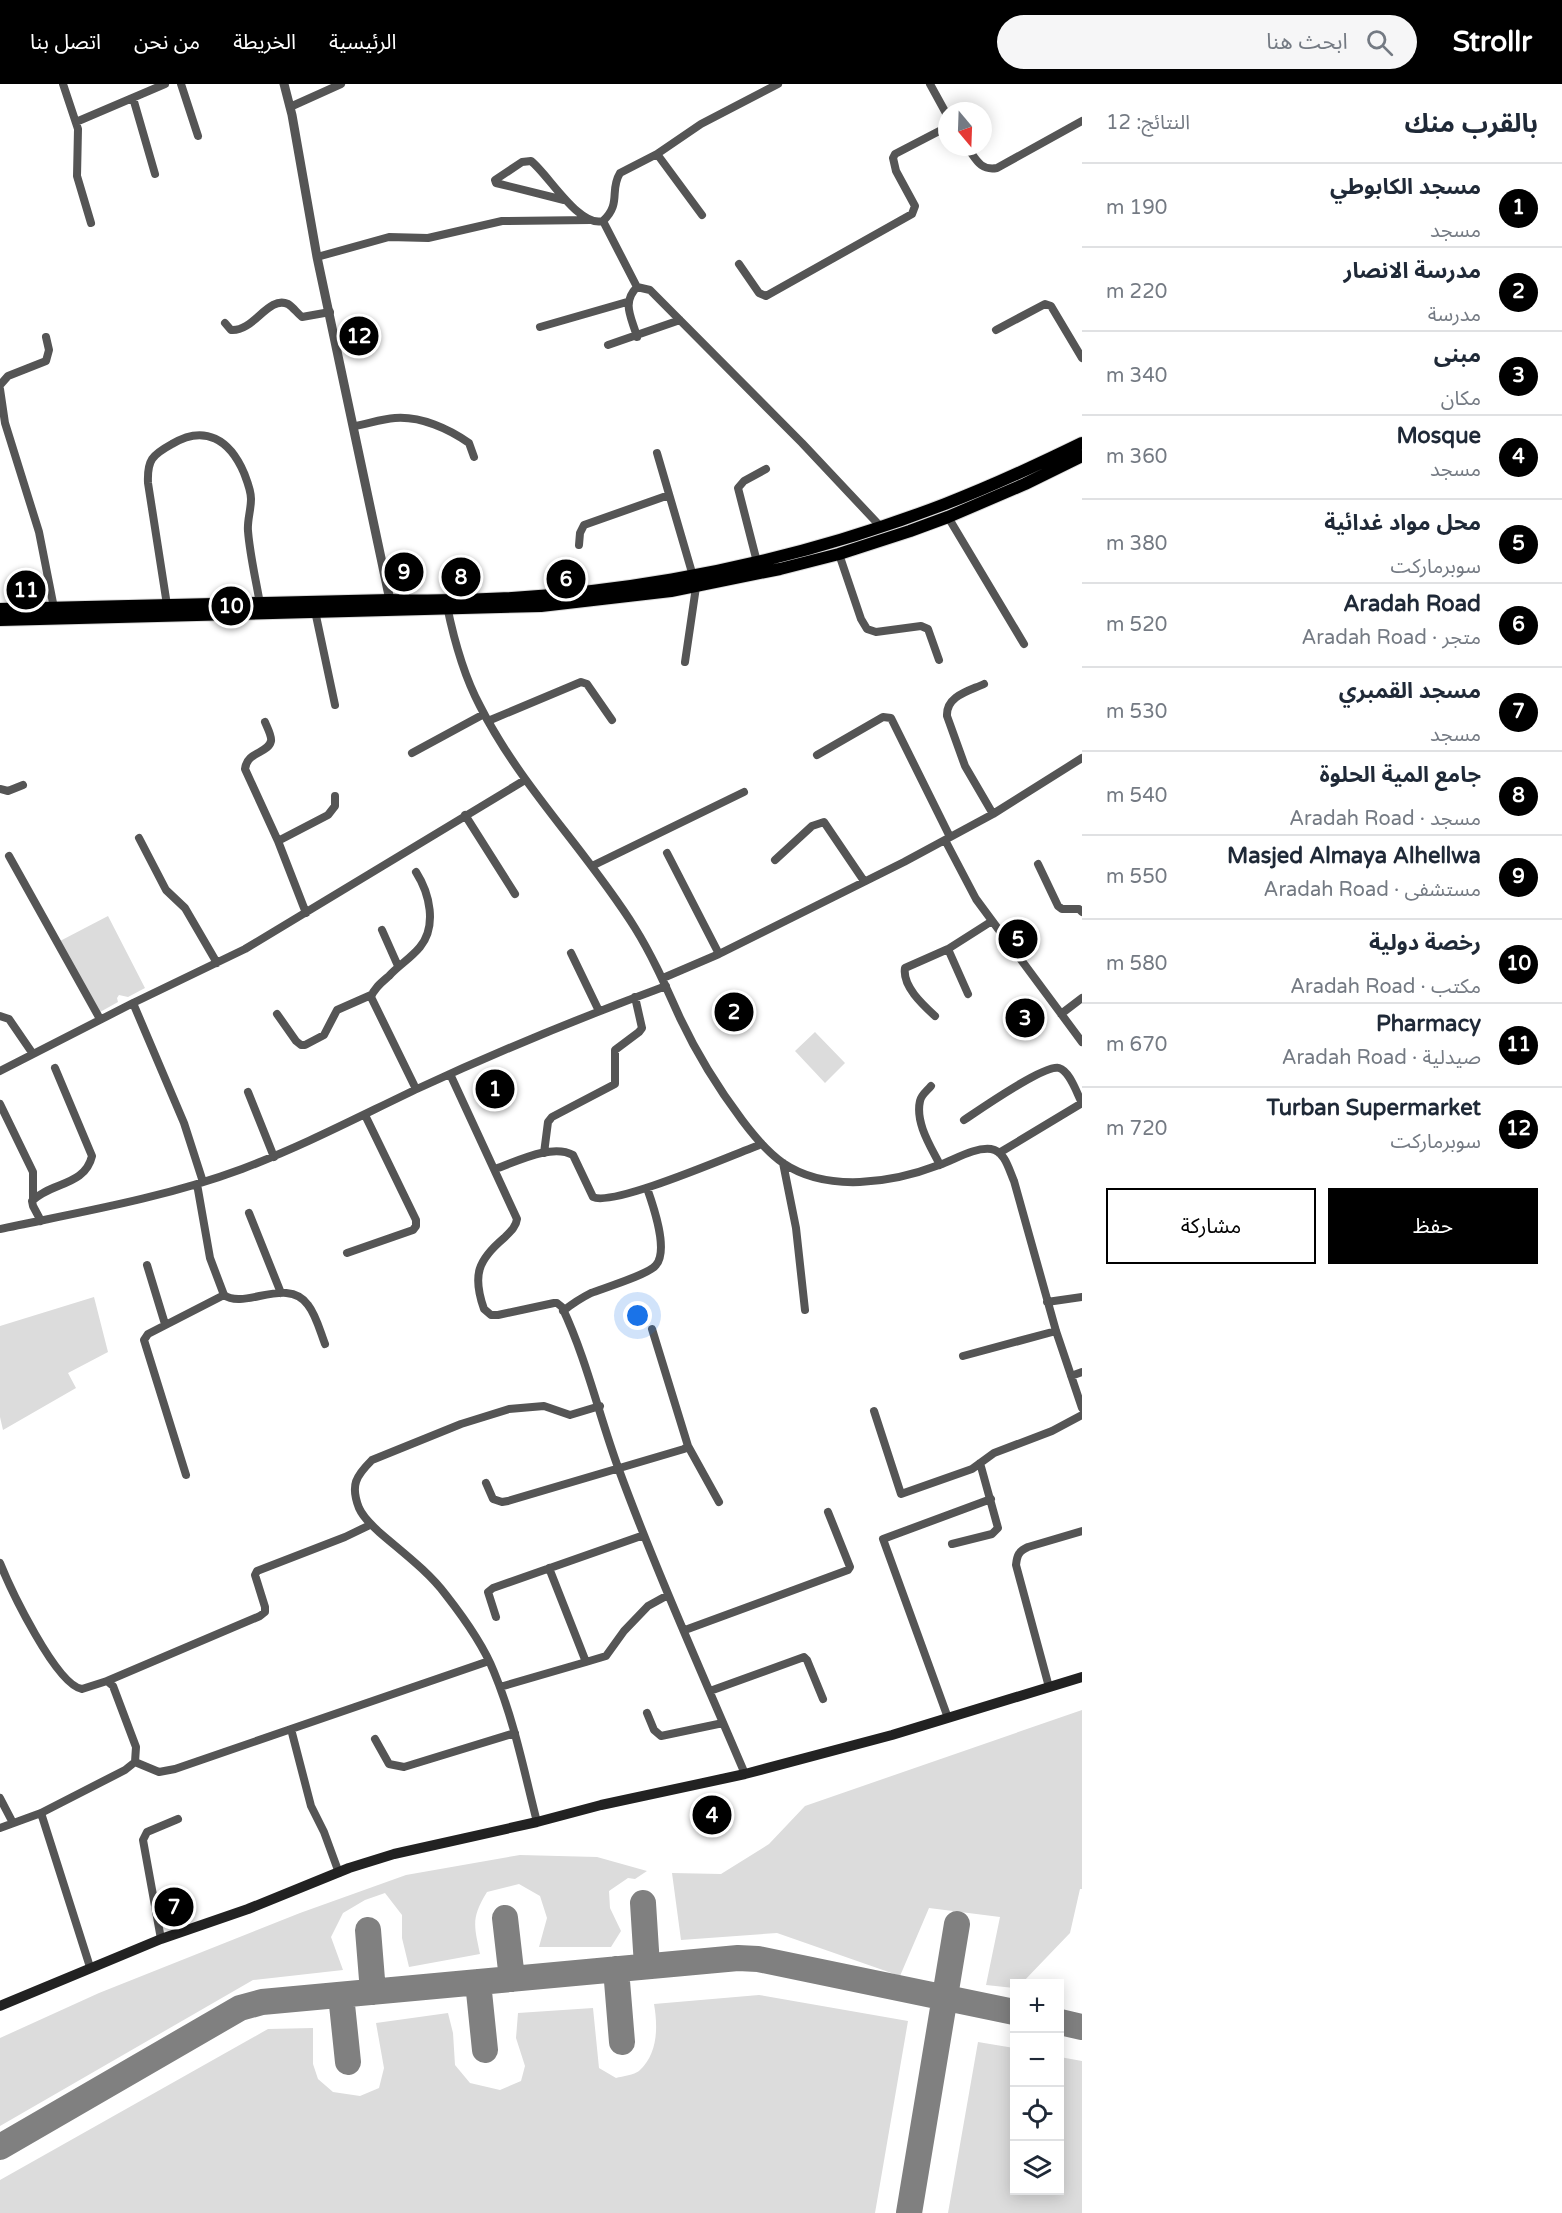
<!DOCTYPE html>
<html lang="ar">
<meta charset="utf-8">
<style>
:root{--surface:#fff;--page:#f6f6f7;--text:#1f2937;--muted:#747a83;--line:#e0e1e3;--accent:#000}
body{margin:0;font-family:"Varela Round","Noto Sans Arabic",sans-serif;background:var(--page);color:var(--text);direction:rtl}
.controls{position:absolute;right:18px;bottom:18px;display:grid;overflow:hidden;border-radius:0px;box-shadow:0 3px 15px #0003}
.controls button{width:54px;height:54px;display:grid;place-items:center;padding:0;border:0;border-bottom:2px solid var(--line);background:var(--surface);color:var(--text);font:30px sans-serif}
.compass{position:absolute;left:938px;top:18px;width:54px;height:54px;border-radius:50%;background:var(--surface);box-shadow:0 3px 15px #0003;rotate:161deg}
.you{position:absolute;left:638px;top:1232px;width:21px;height:21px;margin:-15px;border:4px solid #fff;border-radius:50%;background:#1a73e8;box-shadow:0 0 0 9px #1a73e833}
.badge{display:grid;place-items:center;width:39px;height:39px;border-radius:50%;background:var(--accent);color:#fff;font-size:20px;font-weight:700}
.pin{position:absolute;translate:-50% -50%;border:3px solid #fff;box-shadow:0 2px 6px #0006}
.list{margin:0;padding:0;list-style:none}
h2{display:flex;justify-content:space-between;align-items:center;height:78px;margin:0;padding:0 24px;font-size:26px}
h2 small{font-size:20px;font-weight:400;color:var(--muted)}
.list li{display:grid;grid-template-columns:39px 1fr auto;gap:18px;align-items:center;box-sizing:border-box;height:84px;padding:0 24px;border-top:2px solid var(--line)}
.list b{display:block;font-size:22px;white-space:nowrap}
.list p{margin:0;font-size:20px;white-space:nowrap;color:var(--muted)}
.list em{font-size:20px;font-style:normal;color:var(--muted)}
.actions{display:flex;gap:12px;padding:18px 24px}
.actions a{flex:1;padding:14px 0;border:2px solid var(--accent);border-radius:0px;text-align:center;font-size:21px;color:var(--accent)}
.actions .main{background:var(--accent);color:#fff}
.icon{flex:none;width:33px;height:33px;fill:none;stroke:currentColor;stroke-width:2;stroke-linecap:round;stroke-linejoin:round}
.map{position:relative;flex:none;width:1082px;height:2129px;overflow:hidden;direction:ltr}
header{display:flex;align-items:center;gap:36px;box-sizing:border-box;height:84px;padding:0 30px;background:var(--accent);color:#fff}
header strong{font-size:28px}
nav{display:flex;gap:33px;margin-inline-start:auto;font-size:21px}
.search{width:420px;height:54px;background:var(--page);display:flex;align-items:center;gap:15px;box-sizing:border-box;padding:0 21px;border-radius:33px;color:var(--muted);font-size:22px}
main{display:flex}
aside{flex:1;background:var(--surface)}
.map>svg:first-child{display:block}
.green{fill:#dcdcdc}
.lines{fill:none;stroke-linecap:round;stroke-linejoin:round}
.taxiway{stroke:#808080;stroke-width:26}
.primary-casing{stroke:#dbdbdb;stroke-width:14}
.minor{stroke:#555;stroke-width:8}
.tertiary{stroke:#555;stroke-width:9}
.secondary{stroke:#222;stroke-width:10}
.primary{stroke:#000;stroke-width:12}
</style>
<header>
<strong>Strollr</strong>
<div class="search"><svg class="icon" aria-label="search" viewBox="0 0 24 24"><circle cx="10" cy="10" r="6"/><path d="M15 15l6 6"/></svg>ابحث هنا</div>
<nav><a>الرئيسية</a><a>الخريطة</a><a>من نحن</a><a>اتصل بنا</a></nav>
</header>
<main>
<aside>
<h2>بالقرب منك<small>النتائج: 12</small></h2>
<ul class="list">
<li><span class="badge">1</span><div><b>مسجد الكابوطي</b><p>مسجد</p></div><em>190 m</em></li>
<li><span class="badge">2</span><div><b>مدرسة الانصار</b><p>مدرسة</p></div><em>220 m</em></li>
<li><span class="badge">3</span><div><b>مبنى</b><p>مكان</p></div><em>340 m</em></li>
<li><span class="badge">4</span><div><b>Mosque</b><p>مسجد</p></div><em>360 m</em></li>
<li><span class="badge">5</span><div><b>محل مواد غدائية</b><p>سوبرماركت</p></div><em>380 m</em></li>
<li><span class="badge">6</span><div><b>Aradah Road</b><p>متجر · Aradah Road</p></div><em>520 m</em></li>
<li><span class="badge">7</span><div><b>مسجد القمبري</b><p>مسجد</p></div><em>530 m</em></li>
<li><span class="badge">8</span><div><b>جامع المية الحلوة</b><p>مسجد · Aradah Road</p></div><em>540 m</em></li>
<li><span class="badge">9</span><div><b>Masjed Almaya Alhellwa</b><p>مستشفى · Aradah Road</p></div><em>550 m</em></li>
<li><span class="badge">10</span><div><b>رخصة دولية</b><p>مكتب · Aradah Road</p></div><em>580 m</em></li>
<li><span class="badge">11</span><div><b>Pharmacy</b><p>صيدلية · Aradah Road</p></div><em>670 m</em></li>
<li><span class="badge">12</span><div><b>Turban Supermarket</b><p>سوبرماركت</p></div><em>720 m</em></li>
</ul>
<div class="actions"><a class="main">حفظ</a><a>مشاركة</a></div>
</aside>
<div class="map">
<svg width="1082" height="2129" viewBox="0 0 1082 2129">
<rect width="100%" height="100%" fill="#fff"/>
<!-- green -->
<path class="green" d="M 108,832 L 145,904 L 128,913 L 119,911 L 117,914 L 118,918 L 100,928 L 60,857 Z
M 815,948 L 845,979 L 825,999 L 795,967 Z
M 94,1213 L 108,1268 L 68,1289 L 76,1304 L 3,1346 L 0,1333 L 0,1242 Z
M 1082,1626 L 1082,1805 L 1080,1805 L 1070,1849 L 1022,1899 L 1014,1900 L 1014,1904 L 986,1901 L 1000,1833 L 929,1824 L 900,1892 L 777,1849 L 681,1856 L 672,1789 L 721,1790 L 769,1760 L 805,1722 Z
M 520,1771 L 597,1773 L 647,1787 L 635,1795 L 628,1794 L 609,1807 L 610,1824 L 621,1847 L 611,1863 L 539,1863 L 547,1834 L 540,1812 L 519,1800 L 487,1808 C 471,1834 474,1841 480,1870 L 409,1883 L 402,1854 L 402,1831 L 385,1809 L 365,1816 L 343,1829 L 331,1853 L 343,1886 L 253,1896 L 0,2042 L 0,1954 L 99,1909 L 300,1829 L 406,1791 Z
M 759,1911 L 908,1937 L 875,2129 L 0,2129 L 0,2096 L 268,1945 L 313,1944 L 313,1980 L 318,1995 L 333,2008 L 360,2012 L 379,2004 L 384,1984 L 376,1939 L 448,1929 L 453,1949 L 455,1981 L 470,1999 L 500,2006 L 521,1997 L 525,1982 L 516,1954 L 518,1929 L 593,1924 L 599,1984 L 616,1994 C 623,1992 634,1991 639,1987 C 658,1970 658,1943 654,1920 Z
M 978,1958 L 1014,1964 L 1014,2106 L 1060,2106 L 1060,1973 L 1082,1977 L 1082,2129 L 948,2129 Z"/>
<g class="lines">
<!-- taxiway -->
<path class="taxiway" d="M 643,1819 L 647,1882
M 505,1834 L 512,1895
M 368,1846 L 373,1908
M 616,1885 L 622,1958
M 478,1898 L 485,1966
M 341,1911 L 348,1978
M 1060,1938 L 1082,1943
M 0,2063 L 240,1924 L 262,1918 L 738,1874 L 758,1875 L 1014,1928
M 909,2129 L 957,1840"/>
<!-- primary casing -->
<g class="primary-casing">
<path id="primary" d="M 0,525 L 390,516 C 578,521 769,488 945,420 C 992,402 1037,381 1082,359
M 0,536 L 541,522 L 671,507 L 780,485 L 839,470 L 910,447 L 948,433 L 1025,400 L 1082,372"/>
</g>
<!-- minor -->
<path class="minor" d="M 63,0 L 78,45 L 77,92 L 91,139
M 181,0 L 198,52
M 930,0 L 947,31
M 133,14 L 155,90
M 290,23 L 341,0
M 76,38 L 165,0
M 967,63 C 976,75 980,87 997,84 L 1082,37
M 657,70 L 702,131
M 564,116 L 496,99 L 495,96 L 522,78 L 531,77 C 548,90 579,144 603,137 L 637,203 L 650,206 L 802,359 L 881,443
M 603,137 C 622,119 609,107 620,89 L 657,70 L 701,40 L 778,0
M 317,173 L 389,153 L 428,154 L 502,137 L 590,136
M 739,180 L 759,209 L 766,212 L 912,130 L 915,122 L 896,87 L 893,74 L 895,70 L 947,43
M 637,203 C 621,219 632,234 637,253
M 225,239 L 231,246 C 254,248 268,211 288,220 C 293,223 297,229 302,233 L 330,228
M 540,243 L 627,218
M 996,246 L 1045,220 L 1051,222 L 1082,274
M 608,261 L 680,236
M 0,301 L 8,292 L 46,277 L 49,266 L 46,253
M 0,305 L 5,339 L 39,448 L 54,524
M 354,342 C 367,340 381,335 395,334 C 421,332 449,345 469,359 L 474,373
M 657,369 L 693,492
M 948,433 L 1024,560
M 579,461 L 580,449 L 584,441 L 669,411
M 839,470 L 861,535 L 867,545 L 876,548 L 921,542 L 928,545 L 939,576
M 757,478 L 738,404 L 744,397 L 766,385
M 167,521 L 148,399 C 147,376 152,371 172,360 C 205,340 230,356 244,389 C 247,397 251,406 251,415 C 251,426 247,437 248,447 C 250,472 256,496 260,520
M 447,522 C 454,556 464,592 480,622 C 521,703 587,767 635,844 C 653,873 666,903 680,934 C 697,970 718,1004 742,1036 C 754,1052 767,1068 783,1079 C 827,1109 892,1099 939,1081 C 954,1076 974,1063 991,1065 C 1005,1067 1009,1086 1014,1097 L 1056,1247 L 1082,1324
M 315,527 L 335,621
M 685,578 L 696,503
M 984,600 C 969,607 946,612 947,632 L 965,682 L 993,730
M 488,637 L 581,598 L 587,600 L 612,636
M 265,638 C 267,643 272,652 271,657 C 268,670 247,667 245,685 L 278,757
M 412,669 L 484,630
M 817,671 L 883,633 L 891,634 L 950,753
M 0,705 L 8,707 L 23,701
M 465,731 L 515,810
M 139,754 L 166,806 L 185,824 L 217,879
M 945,756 L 976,815 L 1082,958
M 667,769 L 719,870
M 9,772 L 100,935
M 775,776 L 812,742 L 824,738 L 864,797
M 1038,780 L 1058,822 L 1062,825 L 1079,825 L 1082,828
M 592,782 L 744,708
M 416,788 C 430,810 437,842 420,863 C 411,874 398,882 389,892 C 382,898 374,904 371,913 L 416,1005
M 306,829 L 278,757 L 328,731 L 335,722 L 335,712
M 382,846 L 398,882
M 948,865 L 968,910
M 571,869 L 599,927
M 663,894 L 719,870 L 904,778 L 993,730 L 1082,674
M 133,919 L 184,1039 L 203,1098
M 277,930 L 296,957 L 301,961 L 305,961 L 324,951 L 337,926 L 371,911
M 1061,930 L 1082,914
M 0,932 L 9,935 L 33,970
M 935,932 C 923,921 902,902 905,884 L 948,865 L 992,837
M 0,987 L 133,919 L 245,865 L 525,696
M 450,990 L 517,1135 C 516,1143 510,1148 504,1154 C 478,1176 472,1191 484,1225 L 491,1231 L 498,1231 L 554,1219 L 557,1219 L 562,1223 C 587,1276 599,1332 619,1386 C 657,1489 702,1589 745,1690
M 931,1002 C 927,1007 921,1011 920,1017 C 915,1039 931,1063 940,1081
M 248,1008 L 274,1073
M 0,1020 L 33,1088 L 33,1115
M 964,1036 C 979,1026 1045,980 1059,984 C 1070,987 1077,1010 1082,1019
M 544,1069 L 548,1038 L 552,1033 L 615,1000 L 615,966 L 639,948 L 642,944 L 635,913
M 999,1069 L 1082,1019
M 783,1079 L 796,1144 L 805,1226
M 495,1085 C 516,1078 552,1059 573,1071 L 593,1113 C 614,1123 734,1070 762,1060
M 249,1129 L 281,1209
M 41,1137 L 33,1122 L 32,1117 C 51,1098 85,1102 92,1072 L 55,984
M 0,1145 C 81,1128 164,1114 242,1085 C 303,1062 360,1032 419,1004 C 499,967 582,933 666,902
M 347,1169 L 413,1146 L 416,1142 L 416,1136 L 365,1031
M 147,1181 L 165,1240
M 224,1211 C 244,1226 288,1192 308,1221 C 316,1231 320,1247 325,1260
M 1047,1218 L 1082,1213
M 563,1227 C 572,1220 581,1214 591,1209 C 604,1204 650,1190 656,1181 C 669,1166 653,1121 647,1104
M 963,1272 L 1056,1247
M 1071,1292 L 1082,1288
M 874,1327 L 901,1410 L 972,1385 L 994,1369 L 1052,1347 L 1082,1331
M 688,1362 L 719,1418
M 186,1391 L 144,1256 L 148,1250 L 224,1211 L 210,1174 L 197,1100
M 486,1399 L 493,1415 L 502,1418 L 508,1417 L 684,1365 L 688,1362 L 652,1245
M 952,1460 L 992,1450 L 998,1444 L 980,1379
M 0,1479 C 10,1504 56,1601 82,1605 L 107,1597 L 113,1602 L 136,1663 L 135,1678 L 125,1686 L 41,1729 L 0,1744
M 496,1533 L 488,1508 L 493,1504 L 644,1451
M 685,1546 L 848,1486 L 850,1483 L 828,1428
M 586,1578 L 606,1572 L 624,1547 L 648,1522 L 668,1511
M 107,1597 L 260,1532 L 265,1528 L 265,1523 L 255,1491 L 257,1487 L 345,1453 L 370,1441
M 500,1603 L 586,1578 L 549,1484
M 1049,1603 L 1016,1481 C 1017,1471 1019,1467 1028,1463 L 1082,1447
M 710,1607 L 804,1573 L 807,1576 L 823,1615
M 647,1629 L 654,1646 L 661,1652 L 723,1639
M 948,1634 L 883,1455 L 991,1415
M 291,1645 L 311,1722 L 324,1748 L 339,1789
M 375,1655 L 389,1680 L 404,1683 L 515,1649
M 135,1678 L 159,1688 L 175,1685 L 489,1577
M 0,1714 L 13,1739
M 41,1729 L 90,1883
M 537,1738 C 524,1687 514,1636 494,1588 C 483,1560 464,1534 446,1511 C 428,1487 402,1468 379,1448 C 371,1440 364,1435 359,1424 C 350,1401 356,1392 372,1376 L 461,1340 L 509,1325 L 544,1322 L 570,1331 L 600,1322
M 161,1855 L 143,1756 L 147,1748 L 178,1735"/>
<!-- tertiary -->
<path class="tertiary" d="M 284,0 L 292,31 L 317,173 L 391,521"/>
<!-- secondary -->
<path class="secondary" d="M 0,1922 L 161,1855 L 248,1825 L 349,1784 L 394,1770 L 537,1738 L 601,1721 L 745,1690 L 892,1651 L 1082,1593"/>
<!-- primary -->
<use href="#primary" class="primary"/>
</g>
</svg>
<div class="controls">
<button>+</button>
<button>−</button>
<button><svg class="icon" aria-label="locate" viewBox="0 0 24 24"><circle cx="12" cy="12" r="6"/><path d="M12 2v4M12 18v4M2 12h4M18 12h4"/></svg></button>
<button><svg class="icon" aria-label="layers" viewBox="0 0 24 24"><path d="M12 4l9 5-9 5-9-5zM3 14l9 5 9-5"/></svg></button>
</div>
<svg class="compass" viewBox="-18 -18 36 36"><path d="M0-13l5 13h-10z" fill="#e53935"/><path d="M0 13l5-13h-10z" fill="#747a83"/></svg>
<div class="you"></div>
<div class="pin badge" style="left:495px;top:1005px">1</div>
<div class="pin badge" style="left:734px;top:928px">2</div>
<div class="pin badge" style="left:1025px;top:934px">3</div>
<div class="pin badge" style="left:712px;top:1731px">4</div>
<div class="pin badge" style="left:1018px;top:855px">5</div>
<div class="pin badge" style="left:566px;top:495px">6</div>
<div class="pin badge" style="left:174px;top:1823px">7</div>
<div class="pin badge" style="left:461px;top:493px">8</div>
<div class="pin badge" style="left:404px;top:488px">9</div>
<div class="pin badge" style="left:231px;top:522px">10</div>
<div class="pin badge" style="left:26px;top:506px">11</div>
<div class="pin badge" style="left:359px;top:252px">12</div>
</div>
</main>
